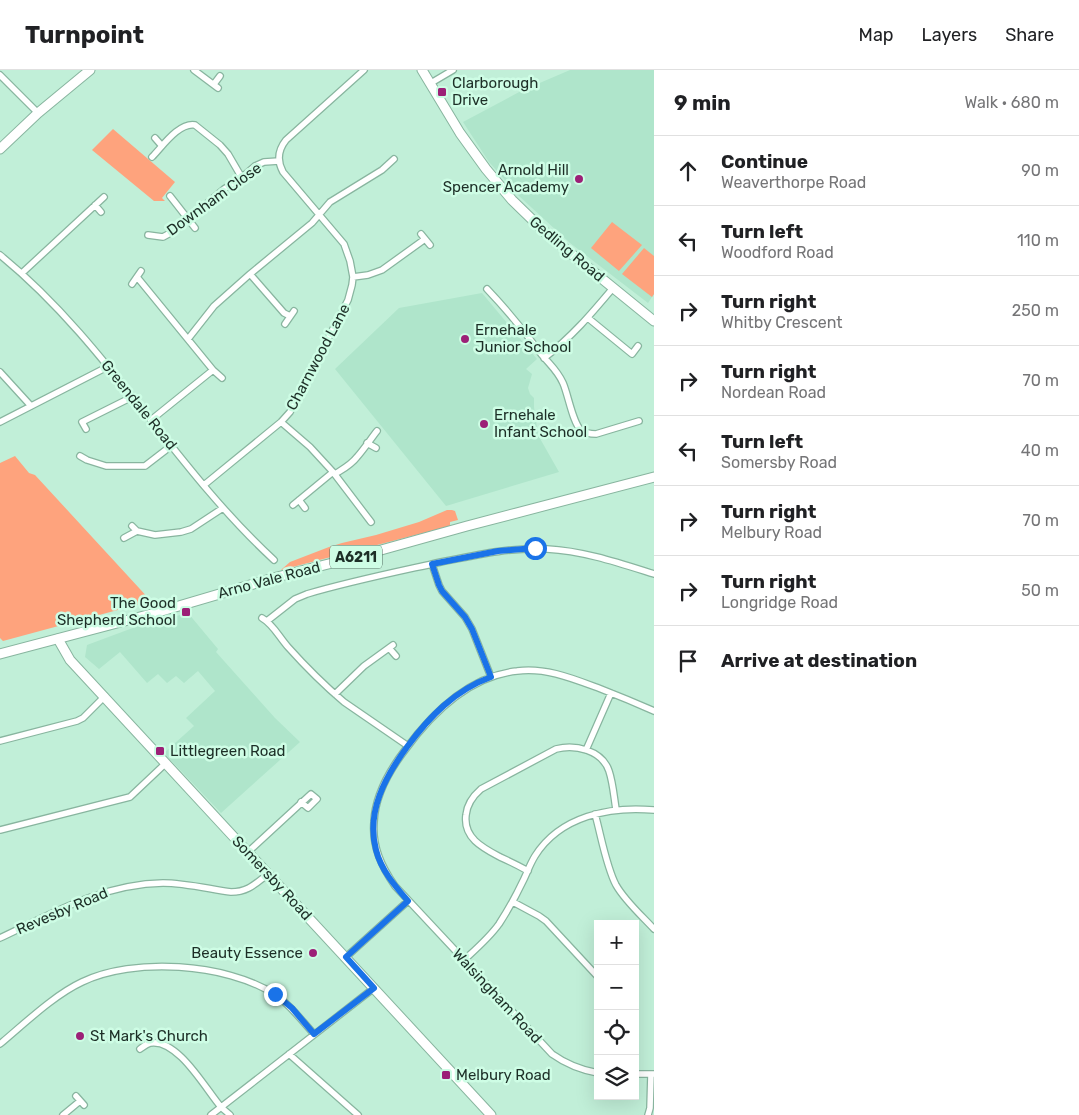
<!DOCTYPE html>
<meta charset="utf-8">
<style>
:root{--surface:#fff;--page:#f6f6f6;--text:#202124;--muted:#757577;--line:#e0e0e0}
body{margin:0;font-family:Rubik,sans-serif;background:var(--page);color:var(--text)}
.controls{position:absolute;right:15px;bottom:15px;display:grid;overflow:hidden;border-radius:0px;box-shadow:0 5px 20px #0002}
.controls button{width:45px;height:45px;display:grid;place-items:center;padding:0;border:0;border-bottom:1px solid var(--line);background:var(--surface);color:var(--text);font:25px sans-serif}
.stop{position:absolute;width:15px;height:15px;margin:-11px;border:4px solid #1a73e8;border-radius:50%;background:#fff}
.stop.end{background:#1a73e8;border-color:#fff;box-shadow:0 1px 5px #0008}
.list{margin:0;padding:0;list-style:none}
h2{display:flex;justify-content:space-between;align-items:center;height:65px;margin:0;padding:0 20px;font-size:21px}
h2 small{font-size:16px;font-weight:400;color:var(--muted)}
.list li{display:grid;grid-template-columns:32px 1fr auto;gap:15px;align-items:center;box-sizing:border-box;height:70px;padding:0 20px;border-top:1px solid var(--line)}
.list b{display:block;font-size:19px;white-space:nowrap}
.list p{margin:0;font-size:16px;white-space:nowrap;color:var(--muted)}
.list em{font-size:16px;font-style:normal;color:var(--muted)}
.icon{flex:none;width:28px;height:28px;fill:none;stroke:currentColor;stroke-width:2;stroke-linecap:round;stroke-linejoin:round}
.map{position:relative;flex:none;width:654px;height:1045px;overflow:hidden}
header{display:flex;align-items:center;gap:30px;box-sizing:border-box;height:70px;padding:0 25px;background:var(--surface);border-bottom:1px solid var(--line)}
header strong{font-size:24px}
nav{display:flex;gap:28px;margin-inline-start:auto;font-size:18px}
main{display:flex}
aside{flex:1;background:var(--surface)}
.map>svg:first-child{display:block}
.built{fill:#afe5cb}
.green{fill:#fea37d}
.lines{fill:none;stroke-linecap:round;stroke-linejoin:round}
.street-casing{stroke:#88b59f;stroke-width:8}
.secondary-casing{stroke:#88b59f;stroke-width:11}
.primary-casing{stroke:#88b59f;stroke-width:11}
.street{stroke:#fff;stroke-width:5.5}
.secondary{stroke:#fff;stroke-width:9}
.primary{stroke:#fff;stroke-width:9}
.route{stroke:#1a73e8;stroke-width:6}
.poi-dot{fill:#9c2077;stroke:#cefde5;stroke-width:2}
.labels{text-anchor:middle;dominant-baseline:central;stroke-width:5;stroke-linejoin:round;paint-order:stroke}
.shield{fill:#cefde5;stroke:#526d60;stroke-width:1}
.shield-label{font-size:14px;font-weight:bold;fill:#1d2f27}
.poi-label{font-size:15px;fill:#1d2f27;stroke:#cefde5;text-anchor:start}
.street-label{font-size:15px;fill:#1d2f27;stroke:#cefde5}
</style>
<header>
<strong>Turnpoint</strong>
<nav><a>Map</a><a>Layers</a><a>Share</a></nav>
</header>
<main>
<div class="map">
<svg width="654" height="1045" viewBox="0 0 654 1045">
<rect width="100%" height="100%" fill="#c1efd8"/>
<!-- built -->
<path class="built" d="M 570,0 L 654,0 L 654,224 L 648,233 L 570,173 L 519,126 L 489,92 L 463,52 L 521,21 Z
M 482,223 L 537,289 L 526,299 L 532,304 L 528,318 L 530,324 L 534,328 L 534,337 L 538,365 L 559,402 L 446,436 L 335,299 L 399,238 Z
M 188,543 L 218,579 L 216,582 L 275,648 L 300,672 L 221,743 L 164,683 L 194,656 L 186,648 L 215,621 L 198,601 L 184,613 L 176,606 L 167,613 L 158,604 L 147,613 L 120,582 L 99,599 L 85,587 L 87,575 L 138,556 Z"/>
<!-- green -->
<path class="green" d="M 113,59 L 175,112 L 162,128 L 165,131 L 154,131 L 92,80 Z
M 612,152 L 642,175 L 619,201 L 591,178 Z
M 644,178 L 654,186 L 654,224 L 652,227 L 622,204 Z
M 15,386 L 29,403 L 35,405 L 151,531 L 3,571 L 0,568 L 0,393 Z
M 447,440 L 452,440 L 455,441 L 458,450 L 450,452 L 450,456 L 281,500 L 282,499 L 290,492 L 329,477 L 342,473 L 376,465 L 419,452 Z"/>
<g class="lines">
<!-- street casing -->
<g class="street-casing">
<path id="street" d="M 194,0 L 218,18
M 0,5 L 38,43
M 431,13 L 453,0
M 214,14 L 220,6
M 155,68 L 162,76
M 152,87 C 162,77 179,52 195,55 L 220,75 L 228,84 L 242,108
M 170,126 L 195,158
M 95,135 L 101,142
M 421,164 L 430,175
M 148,165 L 163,167 L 174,161 L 224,119 L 239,110 L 255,96 L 264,92 L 279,91
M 0,185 C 107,272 173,397 274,490
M 22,203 L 104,127
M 250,204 L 312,153 L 330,132 L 382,100 L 394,89
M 137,207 L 213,300 L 151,350
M 353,207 L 368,205 L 382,200 L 425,169
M 132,214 L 141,201
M 487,219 C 507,240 525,262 542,285 C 551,296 557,300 563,313 C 568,324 573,354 581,360 C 585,363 591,364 596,364 L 639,351
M 588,248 L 632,284 L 638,276
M 285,254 L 294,241
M 188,269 L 214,236 L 250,204 L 284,243 L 290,246
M 544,288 C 571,268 592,243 613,218
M 213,300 L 222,308
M 0,302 L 31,336
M 0,352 L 109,296
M 281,352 L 310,377 L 333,402 L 371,452
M 86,359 L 82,352 L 132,327
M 367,373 L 376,378
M 80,386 L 87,390 L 106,396 L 145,396 L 171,376
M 335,404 C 343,399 351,395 357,387 C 364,379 370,370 377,361
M 204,415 L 281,352 L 290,342 L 348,230 L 352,215 L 353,207 L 350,191 L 344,174 L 283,102 C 277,91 278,80 286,70 L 364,0
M 299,430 L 305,438
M 293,435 L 333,402
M 132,456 L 137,461 L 155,465 L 181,462 L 191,459 L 223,438
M 124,468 L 137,461
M 432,494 L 439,515 L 442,521 L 465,547 L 472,559 L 491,607
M 262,548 C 273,554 279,567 288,577 C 305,596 324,615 344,632 L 408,676
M 267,551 L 295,529 L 307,524 C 351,511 396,502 441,492 C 476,485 511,477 547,479 C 584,481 619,493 654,504
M 389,578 L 396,586
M 335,624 L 364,596 L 393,575
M 0,671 L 77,651 L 83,648 L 105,626
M 586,680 L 611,623
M 595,744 C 601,765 606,796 616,815 C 625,831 642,846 654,859
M 0,760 L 130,727 L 166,693
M 248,782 L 311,724 L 317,729 L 308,738 L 301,732
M 528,801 C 519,796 509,791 500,787 C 483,778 463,768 466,745 C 467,734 473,726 481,719 L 556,679 C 575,674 602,680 609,701 C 613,713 614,727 616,739
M 513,832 L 539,846 L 546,851 L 598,907
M 0,868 C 53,843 103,814 163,813 C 185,813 209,819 231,822 C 248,822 255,814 268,804
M 346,887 L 408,831
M 464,890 C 476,879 489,868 499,854 C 508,840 516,826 523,811 C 527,803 530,794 535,786 C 560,746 610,736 654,740
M 0,974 C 24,954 54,925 82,912 C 133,887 226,893 274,924 C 290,934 301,950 314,964
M 140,979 C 143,977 146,974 150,973 C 178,968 206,1020 221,1037 C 224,1040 227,1042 230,1045
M 289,984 L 358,1045
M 598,1003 C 581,1000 566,994 552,984 L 395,816 C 381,796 372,776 374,752 C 375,725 389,701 405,680 C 432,643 469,606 517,601 C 546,597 574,609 601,619 C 619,626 636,633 654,641
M 635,1004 L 654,1004
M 76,1026 L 84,1035
M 63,1045 L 80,1031
M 211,1045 L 374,918
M 648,1045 L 650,1038 L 651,1004"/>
</g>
<!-- secondary casing -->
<g class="secondary-casing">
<path id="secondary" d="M 422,0 L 460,63 L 486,99 L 512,130 L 547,164 L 654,251
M 0,79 L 38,43 L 90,0
M 58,569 L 70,590 L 491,1045"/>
</g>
<!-- primary casing -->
<g class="primary-casing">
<path id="primary" d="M 0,584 L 155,543 L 277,507 L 356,487 L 467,456 L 654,407"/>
</g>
<!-- street -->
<use href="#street" class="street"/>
<!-- secondary -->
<use href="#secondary" class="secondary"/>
<!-- primary -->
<use href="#primary" class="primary"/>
</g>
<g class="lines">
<!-- route -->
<path class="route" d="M 275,924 L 292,938 L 314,964 L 374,918 L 346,887 L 408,831 C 395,816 381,800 376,780 C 366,742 385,707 407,677 C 429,647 455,620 491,607 L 472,559 L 465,547 L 442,521 L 439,515 L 432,494 L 498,481 L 535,478"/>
</g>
<!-- markers -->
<g class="poi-dot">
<rect x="437" y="17" width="10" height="10" rx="2.5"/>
<circle cx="579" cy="109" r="5"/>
<circle cx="465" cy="269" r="5"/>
<circle cx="484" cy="354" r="5"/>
<rect x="181" y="537" width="10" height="10" rx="2.5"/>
<rect x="155" y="676" width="10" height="10" rx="2.5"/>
<circle cx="313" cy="883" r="5"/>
<circle cx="80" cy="966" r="5"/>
<rect x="441" y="1000" width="10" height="10" rx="2.5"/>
</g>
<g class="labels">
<!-- shield labels -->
<rect class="shield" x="330" y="475.5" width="52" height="23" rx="4"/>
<g class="shield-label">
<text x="356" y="487">A6211</text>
</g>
<!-- poi labels -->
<g class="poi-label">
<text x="452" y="13">Clarborough<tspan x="452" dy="17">Drive</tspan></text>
<text x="569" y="100" text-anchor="end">Arnold Hill<tspan x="569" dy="17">Spencer Academy</tspan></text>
<text x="475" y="260">Ernehale<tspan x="475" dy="17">Junior School</tspan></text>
<text x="494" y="345">Ernehale<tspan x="494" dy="17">Infant School</tspan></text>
<text x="176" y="533" text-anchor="end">The Good<tspan x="176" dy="17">Shepherd School</tspan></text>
<text x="170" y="681">Littlegreen Road</text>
<text x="303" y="883" text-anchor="end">Beauty Essence</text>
<text x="90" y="966">St Mark's Church</text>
<text x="456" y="1005">Melbury Road</text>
</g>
<!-- street labels -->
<g class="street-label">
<text transform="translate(214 129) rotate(-36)">Downham Close</text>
<text transform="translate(567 179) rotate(40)">Gedling Road</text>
<text transform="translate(318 287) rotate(-62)">Charnwood Lane</text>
<text transform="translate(139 335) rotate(51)">Greendale Road</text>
<text transform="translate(269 510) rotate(-15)">Arno Vale Road</text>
<text transform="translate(272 808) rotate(47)">Somersby Road</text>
<text transform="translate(62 841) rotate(-23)">Revesby Road</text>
<text transform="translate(497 926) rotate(47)">Walsingham Road</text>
</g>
</g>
</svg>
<div class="controls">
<button>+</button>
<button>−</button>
<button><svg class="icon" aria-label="locate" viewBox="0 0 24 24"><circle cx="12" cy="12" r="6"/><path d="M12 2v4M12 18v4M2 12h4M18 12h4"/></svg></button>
<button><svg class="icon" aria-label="layers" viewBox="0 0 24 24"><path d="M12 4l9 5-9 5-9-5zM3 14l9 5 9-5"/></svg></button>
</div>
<div class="stop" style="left:535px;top:478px"></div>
<div class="stop end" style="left:275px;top:924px"></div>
</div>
<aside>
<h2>9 min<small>Walk · 680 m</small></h2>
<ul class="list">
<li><svg class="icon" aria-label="ahead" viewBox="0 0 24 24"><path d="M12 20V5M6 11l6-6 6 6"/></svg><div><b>Continue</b><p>Weaverthorpe Road</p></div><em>90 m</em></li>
<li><svg class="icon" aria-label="left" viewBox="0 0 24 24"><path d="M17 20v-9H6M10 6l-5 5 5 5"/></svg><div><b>Turn left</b><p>Woodford Road</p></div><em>110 m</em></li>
<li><svg class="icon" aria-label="right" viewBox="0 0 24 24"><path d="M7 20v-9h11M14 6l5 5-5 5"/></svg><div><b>Turn right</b><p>Whitby Crescent</p></div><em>250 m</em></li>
<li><svg class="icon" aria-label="right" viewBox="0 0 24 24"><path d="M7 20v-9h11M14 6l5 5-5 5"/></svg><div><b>Turn right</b><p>Nordean Road</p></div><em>70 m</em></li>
<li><svg class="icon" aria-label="left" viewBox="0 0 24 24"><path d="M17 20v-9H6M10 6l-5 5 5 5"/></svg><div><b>Turn left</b><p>Somersby Road</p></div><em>40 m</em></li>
<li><svg class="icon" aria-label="right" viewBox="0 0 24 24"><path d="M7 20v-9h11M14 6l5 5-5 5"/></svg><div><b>Turn right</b><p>Melbury Road</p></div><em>70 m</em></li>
<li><svg class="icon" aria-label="right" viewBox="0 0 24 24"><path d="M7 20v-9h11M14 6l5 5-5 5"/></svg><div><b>Turn right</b><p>Longridge Road</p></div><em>50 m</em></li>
<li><svg class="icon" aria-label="arrive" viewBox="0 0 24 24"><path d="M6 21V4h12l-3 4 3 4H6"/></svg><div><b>Arrive at destination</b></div></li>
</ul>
</aside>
</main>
